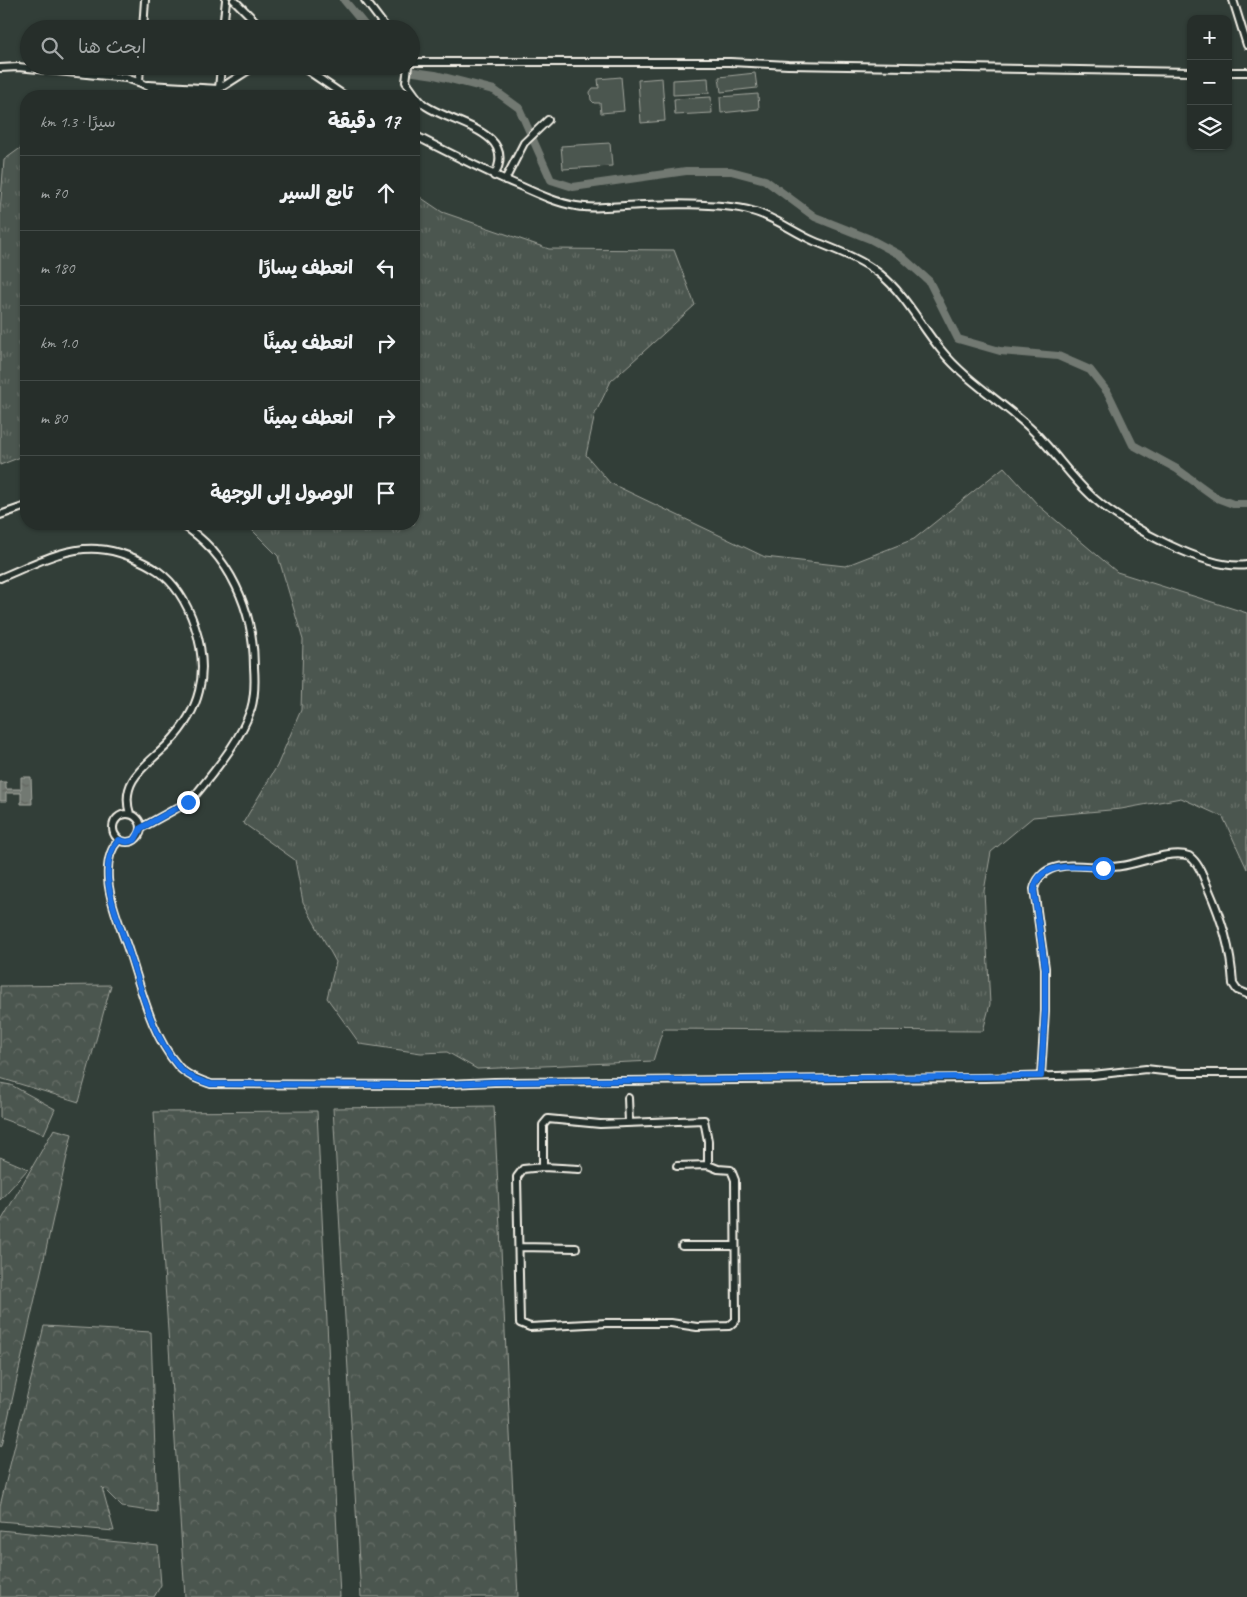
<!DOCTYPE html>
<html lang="ar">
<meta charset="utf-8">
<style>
:root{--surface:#262e2a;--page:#323a36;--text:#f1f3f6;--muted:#a4a8a8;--line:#424a47}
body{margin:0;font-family:Caveat,"Playpen Sans Arabic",sans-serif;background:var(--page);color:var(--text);direction:rtl}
.controls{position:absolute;right:15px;top:15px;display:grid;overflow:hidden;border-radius:10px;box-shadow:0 1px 4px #0004}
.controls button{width:45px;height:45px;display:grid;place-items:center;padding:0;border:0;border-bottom:1px solid var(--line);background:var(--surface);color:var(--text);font:25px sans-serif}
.stop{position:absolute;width:15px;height:15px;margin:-11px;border:4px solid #1a73e8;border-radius:50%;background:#fff}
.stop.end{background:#1a73e8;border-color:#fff;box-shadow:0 1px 5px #0008}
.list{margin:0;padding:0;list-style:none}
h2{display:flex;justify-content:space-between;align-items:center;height:65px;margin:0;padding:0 20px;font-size:21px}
h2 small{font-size:16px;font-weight:400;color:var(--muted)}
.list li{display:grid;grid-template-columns:32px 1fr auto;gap:15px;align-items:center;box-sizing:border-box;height:75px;padding:0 20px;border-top:1px solid var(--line)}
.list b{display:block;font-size:19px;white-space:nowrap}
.list em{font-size:16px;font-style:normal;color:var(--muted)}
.icon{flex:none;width:28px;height:28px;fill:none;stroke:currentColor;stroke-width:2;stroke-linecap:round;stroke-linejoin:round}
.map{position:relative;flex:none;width:1247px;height:1597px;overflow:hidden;direction:ltr}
.search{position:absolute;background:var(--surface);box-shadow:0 1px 4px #0004;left:20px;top:20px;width:400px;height:55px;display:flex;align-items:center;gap:12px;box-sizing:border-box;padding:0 18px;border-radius:28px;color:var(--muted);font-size:19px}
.panel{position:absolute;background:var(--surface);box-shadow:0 1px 4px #0004;left:20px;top:90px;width:400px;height:440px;border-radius:20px;direction:rtl}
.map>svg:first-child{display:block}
.grass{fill:url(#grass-tufts);stroke:#a0a49c}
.forest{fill:url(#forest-crowns);stroke:#a0a49c}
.park{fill:#4c564f;stroke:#a0a49c}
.water{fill:url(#water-ripples);stroke:#a6a9a1}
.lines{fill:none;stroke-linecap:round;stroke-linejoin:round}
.canal{stroke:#727972;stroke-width:8}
.minor-casing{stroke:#f4f1e8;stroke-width:10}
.minor{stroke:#26332d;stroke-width:6}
.route{stroke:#1a73e8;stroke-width:6}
</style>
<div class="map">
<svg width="1247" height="1597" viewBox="0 0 1247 1597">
<defs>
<pattern id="grass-tufts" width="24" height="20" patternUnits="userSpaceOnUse" patternTransform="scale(1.25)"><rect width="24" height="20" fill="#4c564f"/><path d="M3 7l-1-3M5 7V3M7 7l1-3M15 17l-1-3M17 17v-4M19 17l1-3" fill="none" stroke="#666f68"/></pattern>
<pattern id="forest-crowns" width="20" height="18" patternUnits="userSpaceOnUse" patternTransform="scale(1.25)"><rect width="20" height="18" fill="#4c564f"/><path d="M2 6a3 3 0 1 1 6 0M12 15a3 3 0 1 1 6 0" fill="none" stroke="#666f68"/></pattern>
<pattern id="water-ripples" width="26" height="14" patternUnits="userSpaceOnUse" patternTransform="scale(1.25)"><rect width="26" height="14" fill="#727972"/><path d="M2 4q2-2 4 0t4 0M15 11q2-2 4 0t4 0" fill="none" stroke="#60635e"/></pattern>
</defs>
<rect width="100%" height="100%" fill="#323e38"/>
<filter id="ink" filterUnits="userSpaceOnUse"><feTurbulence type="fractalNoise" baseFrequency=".02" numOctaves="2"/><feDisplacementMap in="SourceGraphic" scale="10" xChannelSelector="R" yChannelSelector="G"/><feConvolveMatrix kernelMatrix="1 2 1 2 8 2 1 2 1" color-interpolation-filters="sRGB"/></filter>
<g filter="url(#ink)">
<!-- grass -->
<path class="grass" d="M 26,144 L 26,455 L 0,465 L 0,211 L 4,160 Z
M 414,193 L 442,212 L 549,249 L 674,250 L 695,305 L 611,381 L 595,414 L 586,455 L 610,483 L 765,557 L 845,566 L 914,539 L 1004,467 L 1038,505 L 1117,572 L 1247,613 L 1247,869 L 1223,817 L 1181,798 L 1121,809 L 1033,817 L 991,852 L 984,891 L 990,1004 L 983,1031 L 663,1029 L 653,1061 L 477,1069 L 447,1052 L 421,1053 L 360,1044 L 327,998 L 336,962 L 303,902 L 295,860 L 243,823 L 277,766 L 301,710 L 303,640 L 278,556 L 246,524 L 414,524 Z"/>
<!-- forest -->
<path class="forest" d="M 111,985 L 79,1102 L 0,1078 L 0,986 Z
M 0,1083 L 11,1085 L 55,1109 L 44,1134 L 0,1118 Z
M 494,1106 L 518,1597 L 361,1597 L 333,1108 Z
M 317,1111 L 340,1597 L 185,1597 L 154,1112 Z
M 54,1129 L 72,1134 L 2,1445 L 0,1446 L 0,1223 Z
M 0,1157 L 28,1169 L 0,1200 Z
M 44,1326 L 151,1332 L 157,1512 L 122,1507 L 102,1487 L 114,1531 L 0,1521 L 0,1506 Z
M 0,1530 L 158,1546 L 161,1585 L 154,1597 L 0,1597 Z"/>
<!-- park -->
<path class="park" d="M 755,73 L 757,88 L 721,92 L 719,77 Z
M 621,77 L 624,111 L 601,113 L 600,103 L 594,103 L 591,100 L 590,92 L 593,88 L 599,88 L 598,79 Z
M 662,78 L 665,121 L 641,123 L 638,80 Z
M 708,78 L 709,93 L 673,95 L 673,80 Z
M 758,94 L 759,109 L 721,113 L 720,97 Z
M 711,97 L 712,113 L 675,115 L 674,99 Z
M 610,143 L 612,166 L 563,169 L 561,146 Z"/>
<!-- water -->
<path class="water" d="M 21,777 L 31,777 L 32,804 L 21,804 L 21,793 L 6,793 L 6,801 L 0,801 L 0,782 L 6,782 L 6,789 L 21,789 Z"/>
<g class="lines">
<!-- canal -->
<path class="canal" d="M 344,0 L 368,29
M 402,66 L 407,71 L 435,75 L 494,90 L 519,108 L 551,180 L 573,187 L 686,171 L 731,171 L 765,180 L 815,217 L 870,239 L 900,255 L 929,281 L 958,339 L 1000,351 L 1058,356 L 1090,370 L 1108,393 L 1133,445 L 1177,469 L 1217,498 L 1233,504 L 1247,504"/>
<!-- minor casing -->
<g class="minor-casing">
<path id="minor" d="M 234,0 L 263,29
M 365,0 L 387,29
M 1233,0 L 1247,45
M 143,29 L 145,0
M 223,29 L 226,0
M 411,62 L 730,62 L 788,65 L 1191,72
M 301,66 L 345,96
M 408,66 L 406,82 C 412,90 418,101 426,106 C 453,124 519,132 494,176
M 0,68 L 18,67 L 126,78 L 141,83 L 167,96
M 1228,72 L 1247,72
M 139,82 L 140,66
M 148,85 L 219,89 L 255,66
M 219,89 L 221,66
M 414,135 C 449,153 484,171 520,186 C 538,194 557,203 576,206 C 592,209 608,207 625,206 C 658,204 721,202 752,211 C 775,217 793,232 814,241 C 836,250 861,259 880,274 C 906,295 920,325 941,350 C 966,381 1001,401 1030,428 C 1054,450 1071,479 1096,500 C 1126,526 1208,571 1247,565
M 505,180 L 524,143 L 548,120
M 0,515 L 26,506
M 0,578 C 30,566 65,546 98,549 C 117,550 142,560 158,571 C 191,595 209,653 199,691 C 194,712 183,728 169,743 C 148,765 119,779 130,814
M113 828a14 14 0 1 1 28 0a14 14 0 1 1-28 0Z
M 141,828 L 188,802 L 197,793 C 217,768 241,739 251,709 C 255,696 255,681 254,667 C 254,611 230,554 181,524
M 119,840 C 109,850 107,864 108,879 C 110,903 121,928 129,952 C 142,991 151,1034 178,1066 C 187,1076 200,1080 211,1084 L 425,1085 L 494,1082 L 985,1078 L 1093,1075 L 1146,1069 L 1181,1073 L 1247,1073
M 1041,1076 L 1045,1011 L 1045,968 L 1034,889 C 1036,880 1043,872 1051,869 C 1073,861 1098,870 1121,866 C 1139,864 1172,849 1189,856 C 1199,863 1203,876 1208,888 C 1222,920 1231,949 1233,984 L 1237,990 L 1247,994
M 628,1098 L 629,1122
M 548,1119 L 600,1124 L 704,1120 L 708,1141 L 708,1165 L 718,1169 L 731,1170 L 735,1180 L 736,1320 L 729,1326 L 697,1327 L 671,1323 L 606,1323 L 530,1327 L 520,1323 L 517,1177 L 523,1169 L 543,1167 L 543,1125 Z
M 677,1166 L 708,1165
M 543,1167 L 579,1169
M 682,1246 L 735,1246
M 519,1247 L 576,1248"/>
</g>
<!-- minor -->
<use href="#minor" class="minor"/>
</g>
</g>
<g class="lines" filter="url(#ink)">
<!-- route -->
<path class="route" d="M 188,802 L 141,828 L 135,840 L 127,842 L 119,840 C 109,850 107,864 108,879 C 110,903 121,928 129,952 C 142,991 151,1034 178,1066 C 186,1076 200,1081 211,1084 L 425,1085 L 494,1082 L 1041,1076 L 1045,1011 L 1045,968 L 1034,891 C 1037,859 1081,867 1103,868"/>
</g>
</svg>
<div class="controls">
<button>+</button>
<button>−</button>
<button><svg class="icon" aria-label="layers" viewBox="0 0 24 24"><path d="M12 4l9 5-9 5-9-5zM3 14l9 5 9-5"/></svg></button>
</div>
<div class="stop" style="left:1103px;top:868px"></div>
<div class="stop end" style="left:188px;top:802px"></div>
<div class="search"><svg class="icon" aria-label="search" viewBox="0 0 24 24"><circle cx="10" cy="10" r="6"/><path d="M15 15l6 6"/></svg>ابحث هنا</div>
<section class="panel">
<h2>17 دقيقة<small>سيرًا · 1.3 km</small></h2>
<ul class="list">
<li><svg class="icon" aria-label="ahead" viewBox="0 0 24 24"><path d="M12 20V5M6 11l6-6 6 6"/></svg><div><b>تابع السير</b></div><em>70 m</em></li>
<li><svg class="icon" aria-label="left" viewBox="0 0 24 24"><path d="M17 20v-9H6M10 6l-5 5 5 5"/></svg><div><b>انعطف يسارًا</b></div><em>180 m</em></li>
<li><svg class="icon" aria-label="right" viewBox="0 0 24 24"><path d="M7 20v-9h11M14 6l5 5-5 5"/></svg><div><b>انعطف يمينًا</b></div><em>1.0 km</em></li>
<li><svg class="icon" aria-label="right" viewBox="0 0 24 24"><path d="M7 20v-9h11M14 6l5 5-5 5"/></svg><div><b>انعطف يمينًا</b></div><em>80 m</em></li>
<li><svg class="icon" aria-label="arrive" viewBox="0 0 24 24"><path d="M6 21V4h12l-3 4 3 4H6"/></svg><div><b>الوصول إلى الوجهة</b></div></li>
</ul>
</section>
</div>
